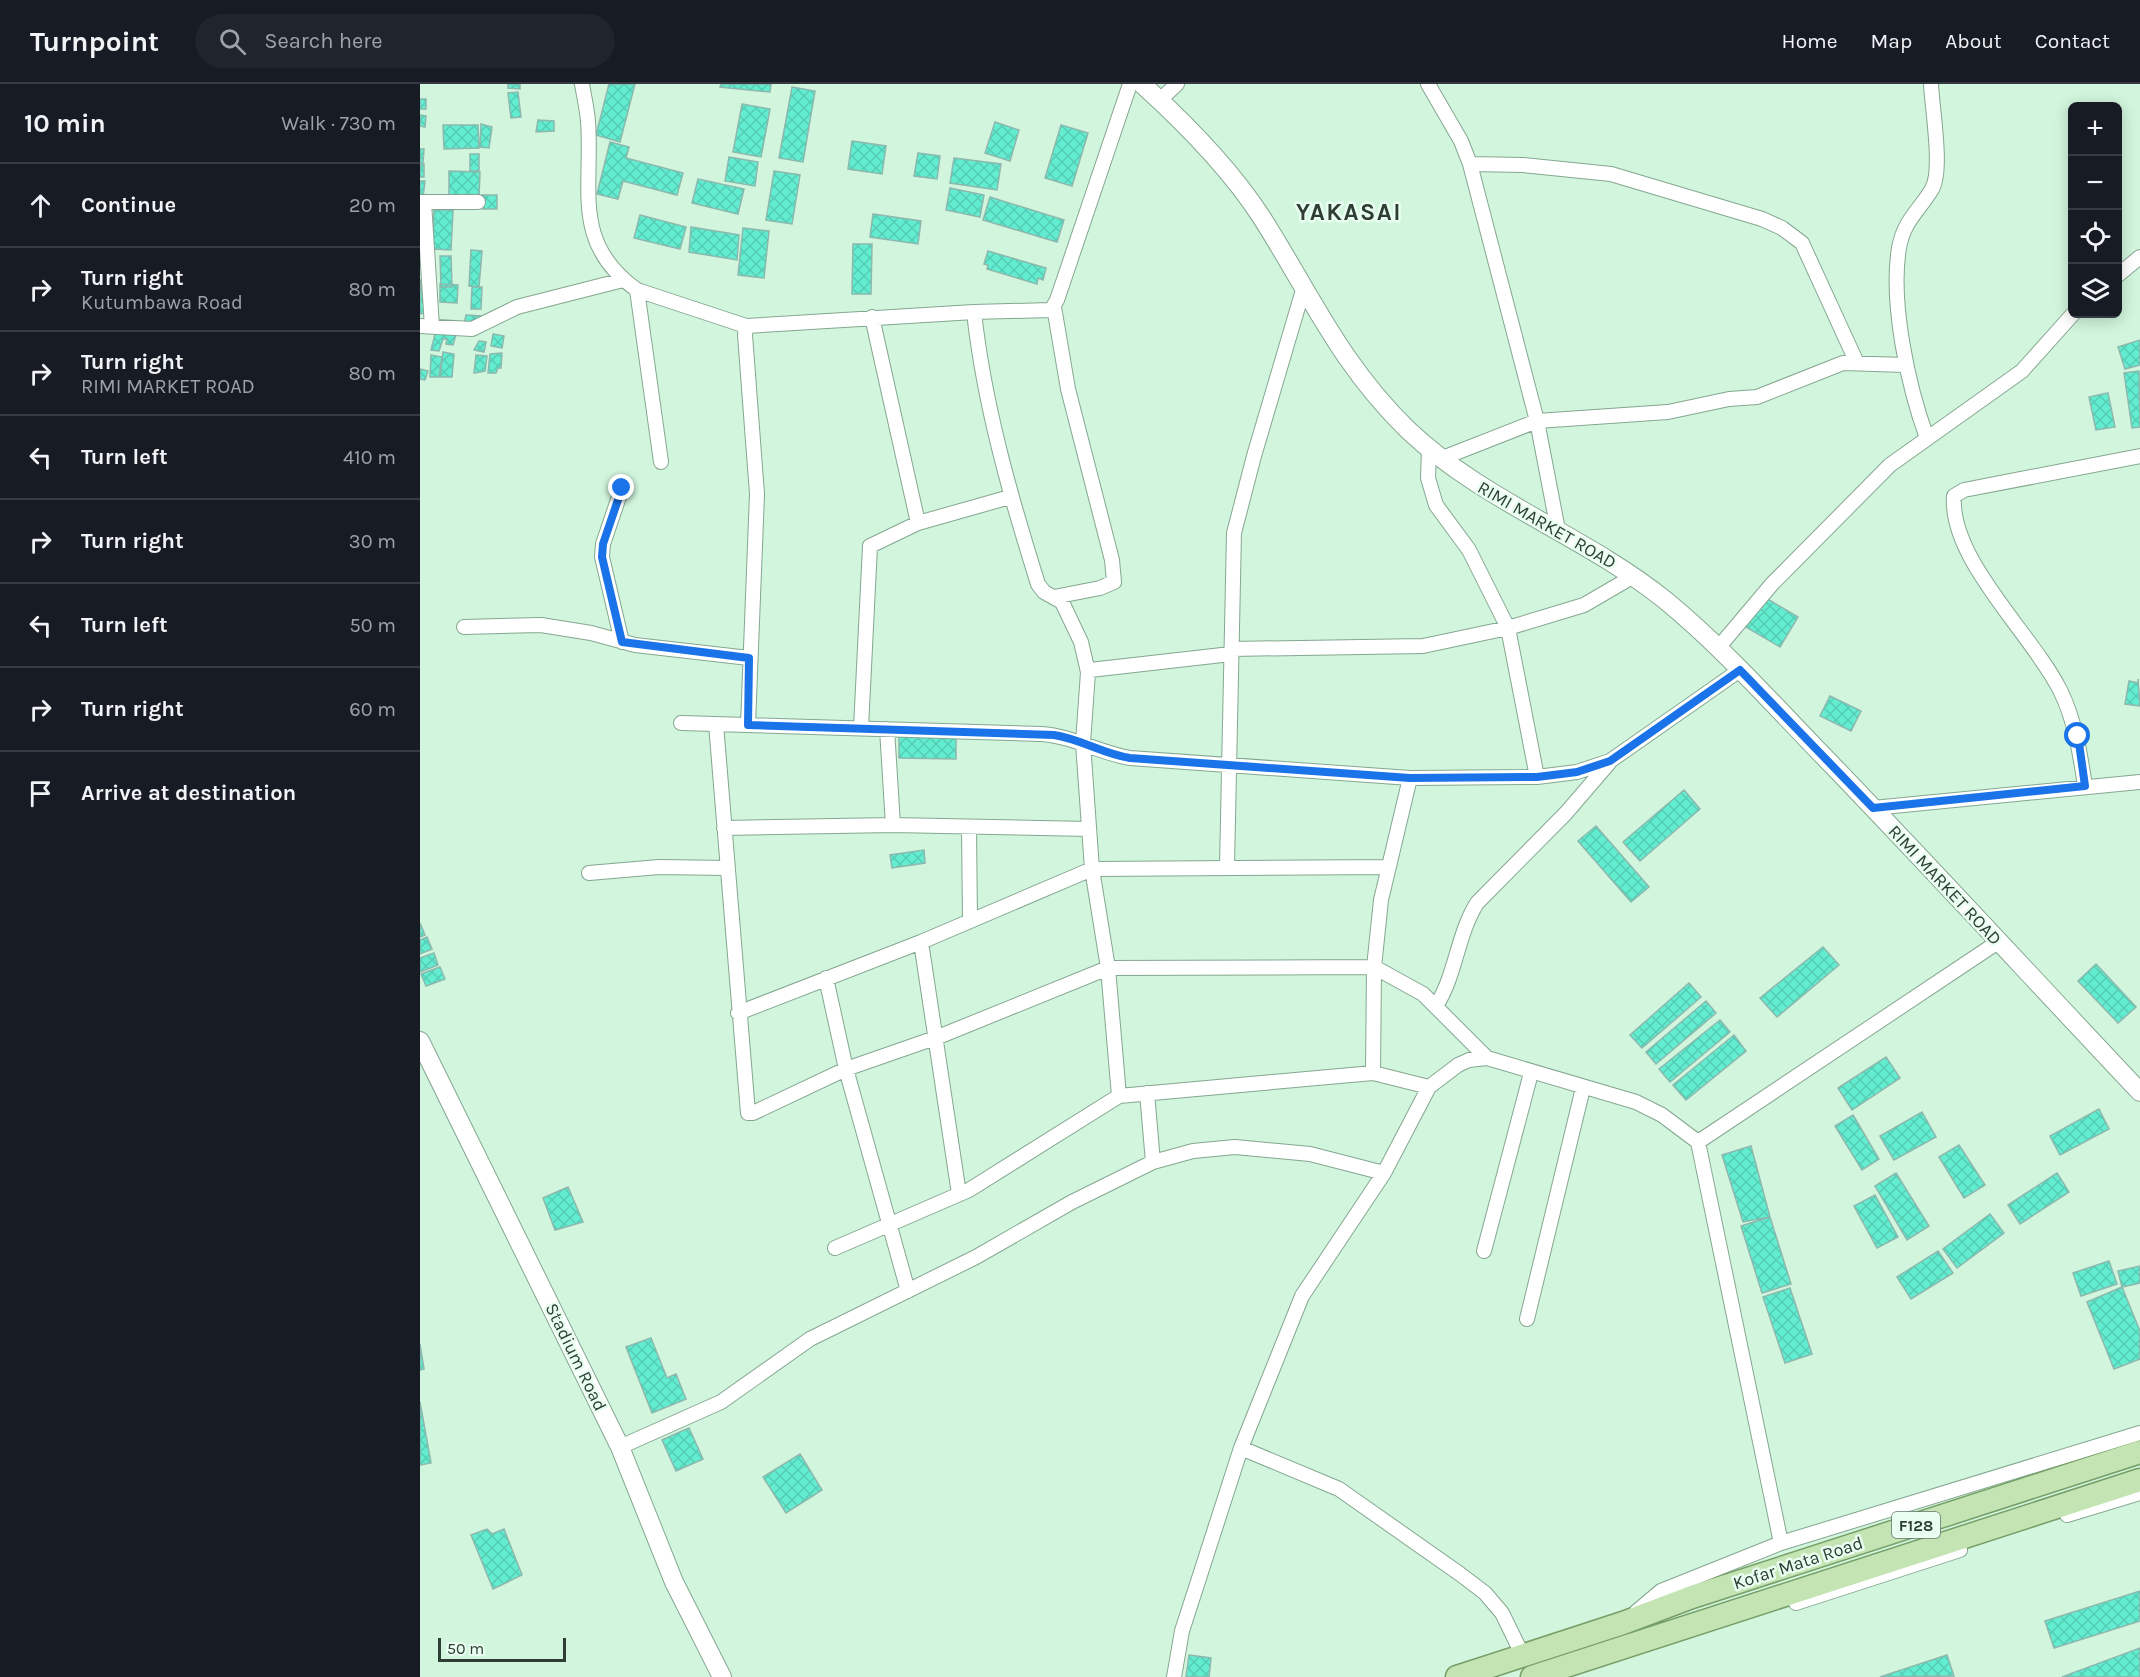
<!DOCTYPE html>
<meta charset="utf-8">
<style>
:root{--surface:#171b24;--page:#20242c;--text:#f1f3f6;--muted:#9ea1a6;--line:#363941}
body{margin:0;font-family:Karla,sans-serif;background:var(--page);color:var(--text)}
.controls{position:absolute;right:18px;top:18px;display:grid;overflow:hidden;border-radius:9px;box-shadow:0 3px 15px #0003}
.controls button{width:54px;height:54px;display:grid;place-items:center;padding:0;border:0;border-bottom:2px solid var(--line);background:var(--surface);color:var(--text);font:30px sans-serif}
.scale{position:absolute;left:18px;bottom:15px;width:128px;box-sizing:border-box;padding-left:6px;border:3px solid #2f3e34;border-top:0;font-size:16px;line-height:21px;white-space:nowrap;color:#2f3e34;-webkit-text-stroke:4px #e9fef0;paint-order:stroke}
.stop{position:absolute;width:18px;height:18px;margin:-14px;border:4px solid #1a73e8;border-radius:50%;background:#fff}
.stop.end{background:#1a73e8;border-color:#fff;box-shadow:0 2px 6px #0008}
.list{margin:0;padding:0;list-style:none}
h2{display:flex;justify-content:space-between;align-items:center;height:78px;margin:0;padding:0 24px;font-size:26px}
h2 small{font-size:20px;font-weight:400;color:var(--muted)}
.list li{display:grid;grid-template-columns:39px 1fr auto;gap:18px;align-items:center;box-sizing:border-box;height:84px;padding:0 24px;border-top:2px solid var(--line)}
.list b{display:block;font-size:22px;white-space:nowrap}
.list p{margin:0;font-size:20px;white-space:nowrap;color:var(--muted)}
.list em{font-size:20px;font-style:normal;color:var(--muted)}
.icon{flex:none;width:33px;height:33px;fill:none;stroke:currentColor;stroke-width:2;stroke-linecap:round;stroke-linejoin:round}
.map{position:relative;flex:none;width:1720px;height:1593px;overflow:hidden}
header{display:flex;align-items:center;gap:36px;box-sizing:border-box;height:84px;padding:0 30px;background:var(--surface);border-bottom:2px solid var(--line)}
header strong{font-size:28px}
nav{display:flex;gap:33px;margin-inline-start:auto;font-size:21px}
.search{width:420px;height:54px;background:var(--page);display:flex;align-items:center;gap:15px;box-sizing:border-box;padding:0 21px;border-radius:33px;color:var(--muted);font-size:22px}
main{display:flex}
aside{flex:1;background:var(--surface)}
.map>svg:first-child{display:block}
.building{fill:url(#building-cross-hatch);stroke:#8cb8ad;stroke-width:1.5}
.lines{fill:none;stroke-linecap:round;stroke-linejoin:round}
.minor-casing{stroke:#85a791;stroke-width:16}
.tertiary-casing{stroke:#85a791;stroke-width:20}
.primary-casing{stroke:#769e67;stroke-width:25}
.minor{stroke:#fff;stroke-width:14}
.tertiary{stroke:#fff;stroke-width:18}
.primary{stroke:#c4e4b4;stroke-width:22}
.route{stroke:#1a73e8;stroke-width:8}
.labels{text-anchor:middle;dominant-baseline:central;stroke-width:5;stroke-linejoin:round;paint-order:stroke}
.shield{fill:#e9fef0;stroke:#67786c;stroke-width:1.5}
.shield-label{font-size:16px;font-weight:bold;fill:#2f3e34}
.street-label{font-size:18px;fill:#2f3e34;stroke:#e9fef0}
.district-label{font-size:24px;font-weight:bold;letter-spacing:1.5px;fill:#2f3e34;stroke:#e9fef0}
</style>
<header>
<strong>Turnpoint</strong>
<div class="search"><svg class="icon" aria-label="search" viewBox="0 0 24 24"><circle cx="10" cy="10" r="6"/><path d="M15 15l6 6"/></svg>Search here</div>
<nav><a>Home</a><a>Map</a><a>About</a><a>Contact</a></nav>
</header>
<main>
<aside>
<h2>10 min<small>Walk · 730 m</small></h2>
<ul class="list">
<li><svg class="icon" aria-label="ahead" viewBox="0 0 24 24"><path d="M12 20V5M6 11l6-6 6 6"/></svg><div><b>Continue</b></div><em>20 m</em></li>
<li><svg class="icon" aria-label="right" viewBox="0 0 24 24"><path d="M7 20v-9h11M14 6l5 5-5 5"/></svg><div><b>Turn right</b><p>Kutumbawa Road</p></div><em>80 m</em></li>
<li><svg class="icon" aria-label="right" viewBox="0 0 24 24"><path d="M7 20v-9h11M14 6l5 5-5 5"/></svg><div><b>Turn right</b><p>RIMI MARKET ROAD</p></div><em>80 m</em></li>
<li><svg class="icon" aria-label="left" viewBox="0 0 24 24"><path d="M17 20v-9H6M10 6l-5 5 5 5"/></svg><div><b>Turn left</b></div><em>410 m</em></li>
<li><svg class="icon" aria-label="right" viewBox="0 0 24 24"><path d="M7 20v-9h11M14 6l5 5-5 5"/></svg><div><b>Turn right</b></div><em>30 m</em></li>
<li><svg class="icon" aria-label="left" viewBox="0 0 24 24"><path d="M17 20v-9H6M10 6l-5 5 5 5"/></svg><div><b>Turn left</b></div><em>50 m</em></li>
<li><svg class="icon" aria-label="right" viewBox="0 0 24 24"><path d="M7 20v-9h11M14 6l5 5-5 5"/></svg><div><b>Turn right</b></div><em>60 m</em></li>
<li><svg class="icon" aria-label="arrive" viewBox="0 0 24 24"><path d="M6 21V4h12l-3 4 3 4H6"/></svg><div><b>Arrive at destination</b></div></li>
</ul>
</aside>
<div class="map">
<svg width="1720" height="1593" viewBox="0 0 1720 1593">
<defs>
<pattern id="building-cross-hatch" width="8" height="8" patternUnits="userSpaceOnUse" patternTransform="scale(1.5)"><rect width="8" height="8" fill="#62edd1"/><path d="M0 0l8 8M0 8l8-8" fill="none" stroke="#55ccb4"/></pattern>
</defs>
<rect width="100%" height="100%" fill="#d1f5dd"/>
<!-- building -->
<path class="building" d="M 88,0 L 100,0 L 100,5 L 88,4 Z
M 189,0 L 215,0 L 200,58 L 176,51 Z
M 301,0 L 351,0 L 350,8 L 300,3 Z
M 372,3 L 395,7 L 383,78 L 359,74 Z
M 98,8 L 101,33 L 91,34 L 88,9 Z
M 0,15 L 6,15 L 6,25 L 0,25 Z
M 322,20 L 350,25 L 341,73 L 313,68 Z
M 0,31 L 6,32 L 5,43 L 0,42 Z
M 118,36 L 134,37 L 134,47 L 116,48 Z
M 575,38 L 599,46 L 590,77 L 565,69 Z
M 61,40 L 72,43 L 69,64 L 60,63 Z
M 23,41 L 58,41 L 59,64 L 24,65 Z
M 641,41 L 668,49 L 652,102 L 625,94 Z
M 432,57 L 466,62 L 462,90 L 428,85 Z
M 190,58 L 209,63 L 206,74 L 263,89 L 257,111 L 203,97 L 198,115 L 177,110 Z
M 0,65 L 4,65 L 3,79 L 0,79 Z
M 498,69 L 520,72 L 517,95 L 494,92 Z
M 50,70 L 59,70 L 59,87 L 50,87 Z
M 309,73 L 338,78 L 335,102 L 305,97 Z
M 534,74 L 581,80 L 577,106 L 530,99 Z
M 0,80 L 4,80 L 4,93 L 0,93 Z
M 29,87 L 60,88 L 59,112 L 29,112 Z
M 354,87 L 380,91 L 372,140 L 346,136 Z
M 278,95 L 324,105 L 318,130 L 272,119 Z
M 0,97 L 5,97 L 3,113 L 0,113 Z
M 530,104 L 564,111 L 560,133 L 526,126 Z
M 62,111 L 77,111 L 77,125 L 63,125 Z
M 570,113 L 644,136 L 637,158 L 563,136 Z
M 14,126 L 33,126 L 31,166 L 13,165 Z
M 453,130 L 501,137 L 498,160 L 450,153 Z
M 220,131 L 266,143 L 260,165 L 214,154 Z
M 271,143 L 319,151 L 317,176 L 269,168 Z
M 323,144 L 349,147 L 344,194 L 318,191 Z
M 433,160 L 452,160 L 451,210 L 432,210 Z
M 51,166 L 62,167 L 59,203 L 49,202 Z
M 568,167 L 626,184 L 623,196 L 618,194 L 617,200 L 567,185 L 568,181 L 564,180 Z
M 20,172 L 31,172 L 32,203 L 21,203 Z
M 0,195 L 5,229 L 0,230 Z
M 20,200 L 38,201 L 37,219 L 20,218 Z
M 52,203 L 62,203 L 61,225 L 51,225 Z
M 46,231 L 61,232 L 59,242 L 44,241 Z
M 16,246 L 37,247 L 33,261 L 26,260 L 27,255 L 23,255 L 19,267 L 11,266 Z
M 73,250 L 84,252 L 82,264 L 71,262 Z
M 1720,256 L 1720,281 L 1705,285 L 1698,263 Z
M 59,257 L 66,258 L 64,268 L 54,266 Z
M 23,268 L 34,270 L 32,293 L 20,293 Z
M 82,269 L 81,284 L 78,284 L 76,289 L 68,289 L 70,270 Z
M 11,271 L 22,273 L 19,293 L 10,293 Z
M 56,271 L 67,272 L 65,287 L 54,289 Z
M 0,285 L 8,287 L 5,296 L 0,295 Z
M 1719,287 L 1720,343 L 1712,344 L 1704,289 Z
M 1688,309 L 1695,343 L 1676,346 L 1669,313 Z
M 1344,513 L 1378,533 L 1360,563 L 1326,543 Z
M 1718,595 L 1720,622 L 1705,620 L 1709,597 L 1718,599 Z
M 1410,612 L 1441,627 L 1431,647 L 1400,632 Z
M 479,652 L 536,653 L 536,675 L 479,674 Z
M 1264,706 L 1280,725 L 1220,777 L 1203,758 Z
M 1176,742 L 1229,803 L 1211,818 L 1158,757 Z
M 504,766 L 505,779 L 472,784 L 470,771 Z
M 0,839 L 5,851 L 0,853 Z
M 7,853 L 12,865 L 0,870 L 0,856 Z
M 1403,863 L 1419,881 L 1357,933 L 1340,914 Z
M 14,869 L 18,881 L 0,888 L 0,874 Z
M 1676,880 L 1716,923 L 1698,939 L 1658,897 Z
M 20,883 L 25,895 L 6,902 L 1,890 Z
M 1269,899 L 1281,913 L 1222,964 L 1210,951 Z
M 1286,917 L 1296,929 L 1236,980 L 1226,968 Z
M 1300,936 L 1310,948 L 1250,998 L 1239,985 Z
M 1314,951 L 1326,967 L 1266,1016 L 1253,1001 Z
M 1466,973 L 1480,994 L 1432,1026 L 1418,1004 Z
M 1679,1025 L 1689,1045 L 1640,1071 L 1630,1052 Z
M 1502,1028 L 1516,1053 L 1474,1076 L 1460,1052 Z
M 1433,1031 L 1459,1075 L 1442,1086 L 1415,1042 Z
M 1539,1061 L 1565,1101 L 1544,1114 L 1519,1073 Z
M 1331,1062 L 1350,1133 L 1323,1138 L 1302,1071 Z
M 1476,1089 L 1509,1142 L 1487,1156 L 1455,1102 Z
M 1637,1089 L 1649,1108 L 1600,1140 L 1588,1121 Z
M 148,1103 L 163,1138 L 135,1146 L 123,1114 Z
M 1455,1111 L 1478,1153 L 1457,1164 L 1434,1122 Z
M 1570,1130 L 1584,1149 L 1537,1184 L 1523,1165 Z
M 1350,1133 L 1371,1200 L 1342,1209 L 1321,1142 Z
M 1518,1167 L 1533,1189 L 1491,1215 L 1477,1193 Z
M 1689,1177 L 1697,1200 L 1661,1212 L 1653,1189 Z
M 1720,1182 L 1720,1199 L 1702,1203 L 1698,1187 Z
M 1702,1203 L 1720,1247 L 1720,1275 L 1694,1285 L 1667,1218 Z
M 1370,1204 L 1392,1270 L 1365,1279 L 1343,1213 Z
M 231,1254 L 247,1294 L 256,1290 L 266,1315 L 232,1329 L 206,1263 Z
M 0,1260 L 4,1285 L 0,1286 Z
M 0,1318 L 11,1379 L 0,1381 Z
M 269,1344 L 283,1375 L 256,1387 L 242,1356 Z
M 380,1370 L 402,1406 L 366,1429 L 343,1393 Z
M 67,1445 L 72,1450 L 84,1445 L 102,1491 L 73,1505 L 51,1451 Z
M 1720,1507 L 1720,1537 L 1634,1564 L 1625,1537 Z
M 1720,1564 L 1720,1593 L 1642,1593 Z
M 769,1571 L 791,1574 L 789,1593 L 766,1593 Z
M 1527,1571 L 1534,1592 L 1460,1593 Z"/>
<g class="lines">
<!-- minor casing -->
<g class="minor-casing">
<path id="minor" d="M 162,0 C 164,12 167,25 168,37 C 173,105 151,159 217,206 L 326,242 L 554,228 L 631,226 L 637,216 L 710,0
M 1008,0 L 1041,57 L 1050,80 L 1117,337 L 1138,446
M 740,16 L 757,0
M 1050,80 L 1103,81 L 1191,90 L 1342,135 L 1362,144 L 1382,159 L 1437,279
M 0,118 L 58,118
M 4,118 L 12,243
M 1698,191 L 1720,173
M 217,206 L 241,378
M 634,223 L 648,305 L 692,476 L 694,498 L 680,504 L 634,513
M 554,228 C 564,320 590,411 618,500 L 624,508 L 642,518 L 661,558 L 668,588 L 663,659 L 672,785 L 688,884 L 699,1012
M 452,233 L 498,439
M 0,242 L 52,245 L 97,223 L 203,196
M 326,242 L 325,251 L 337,410 L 328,641
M 1507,354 C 1488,302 1470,219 1479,164 C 1484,136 1499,127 1512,105 C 1523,86 1512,24 1511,0
M 1009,365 L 1008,394 L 1016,421 L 1049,466 L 1088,544 L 1117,693
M 1020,375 L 1117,337 L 1248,328 L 1309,315 L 1337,313 L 1423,279 L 1485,281
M 202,404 L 183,460 L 182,473 L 202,558
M 44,543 L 121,541 L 171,549 L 215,561 L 329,574
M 1298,564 L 1352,500 L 1470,381 L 1602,287 L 1653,230
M 811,565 L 1003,562 L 1088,544 L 1164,521 L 1212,493
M 668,588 L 670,586 L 811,570
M 261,639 L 621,650 C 653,652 679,669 710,674 L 990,694 L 1117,693 L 1157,688 L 1190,677 L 1320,586
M 296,640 L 328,1029 L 333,1029 L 426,985 L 518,953 L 688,884 L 954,883 L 1003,910 L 1067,974 L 1216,1018 L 1242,1031 L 1278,1058 L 1361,1459
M 441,644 L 450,462 L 498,439 L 590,413
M 467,645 L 473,741
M 1665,702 C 1660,669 1655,636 1640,606 C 1612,550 1529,475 1534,412 L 1544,406 L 1720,372
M 1453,724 L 1720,698
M 549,743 L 550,837
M 304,744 L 473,741 L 669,745
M 807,782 L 814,449 L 834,372 L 883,206
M 169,789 L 239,783 L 307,784
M 501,858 L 539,1110
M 406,894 L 426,985 L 488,1207
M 1016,922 C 1036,891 1037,851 1057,819 L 1146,729 L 1189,679
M 318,929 L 501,858 L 672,785 L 969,783
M 953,989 L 954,883 L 961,816 L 990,694
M 727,1009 L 733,1078
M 1278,1058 L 1578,858
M 415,1164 L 549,1106 L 699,1012 L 953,989 L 1009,1003
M 1064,1167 L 1111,989
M 1107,1235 L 1163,1004
M 200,1363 L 301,1318 L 390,1255 L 556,1173 L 652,1118 L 733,1078 L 773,1067 L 815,1063 L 890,1070 L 964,1089
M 821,1364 L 919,1405 L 1040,1490 L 1065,1509 L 1082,1529 L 1103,1572
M 1647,1431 L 1720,1409
M 1376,1519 L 1540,1466
M 1216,1528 L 1241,1507 L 1361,1459 L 1720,1349
M 754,1593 L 762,1547 L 821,1364 L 882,1212 L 964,1089 L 1009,1003 L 1038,981 L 1049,976 L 1067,974"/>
</g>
<!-- tertiary casing -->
<g class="tertiary-casing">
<path id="tertiary" d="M 722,0 C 765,39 810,84 842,134 C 891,211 920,280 988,346 C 1064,418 1164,451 1245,516 C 1306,566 1359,627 1414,683 C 1517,790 1618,900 1720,1008
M 0,957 L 200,1363 L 254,1498 L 302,1593"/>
</g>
<!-- primary casing -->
<g class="primary-casing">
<path id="primary" d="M 1037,1593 L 1203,1539 L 1272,1513 L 1720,1368
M 1112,1593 L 1720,1396"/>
</g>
<!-- minor -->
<use href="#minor" class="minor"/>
<!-- tertiary -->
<use href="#tertiary" class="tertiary"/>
<!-- primary -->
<use href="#primary" class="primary"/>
</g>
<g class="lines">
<!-- route -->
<path class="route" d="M 202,404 L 183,460 L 182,473 L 202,558 L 329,574 L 328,641 L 634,651 C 661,655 683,670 710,674 L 990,694 L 1117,693 L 1157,688 L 1190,677 L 1320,586 L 1453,724 L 1665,702 L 1658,652"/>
</g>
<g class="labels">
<!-- shield labels -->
<rect class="shield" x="1472" y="1428" width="48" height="26" rx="4.5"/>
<g class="shield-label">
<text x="1496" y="1441">F128</text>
</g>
<!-- street labels -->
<g class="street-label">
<text transform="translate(1127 441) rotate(30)">RIMI MARKET ROAD</text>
<text transform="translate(1525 801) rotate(47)">RIMI MARKET ROAD</text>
<text transform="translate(156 1273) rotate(64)">Stadium Road</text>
<text transform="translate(1378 1479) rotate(-18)">Kofar Mata Road</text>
</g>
<!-- district labels -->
<g class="district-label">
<text x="929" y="128">YAKASAI</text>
</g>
</g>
</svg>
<div class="controls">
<button>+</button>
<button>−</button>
<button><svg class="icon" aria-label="locate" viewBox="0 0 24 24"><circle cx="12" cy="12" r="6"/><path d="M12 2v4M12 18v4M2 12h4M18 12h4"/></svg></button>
<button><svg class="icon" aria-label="layers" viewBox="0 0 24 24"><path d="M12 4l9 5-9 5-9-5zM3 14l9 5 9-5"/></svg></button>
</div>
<div class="scale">50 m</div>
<div class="stop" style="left:1658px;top:652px"></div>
<div class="stop end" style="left:202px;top:404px"></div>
</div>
</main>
